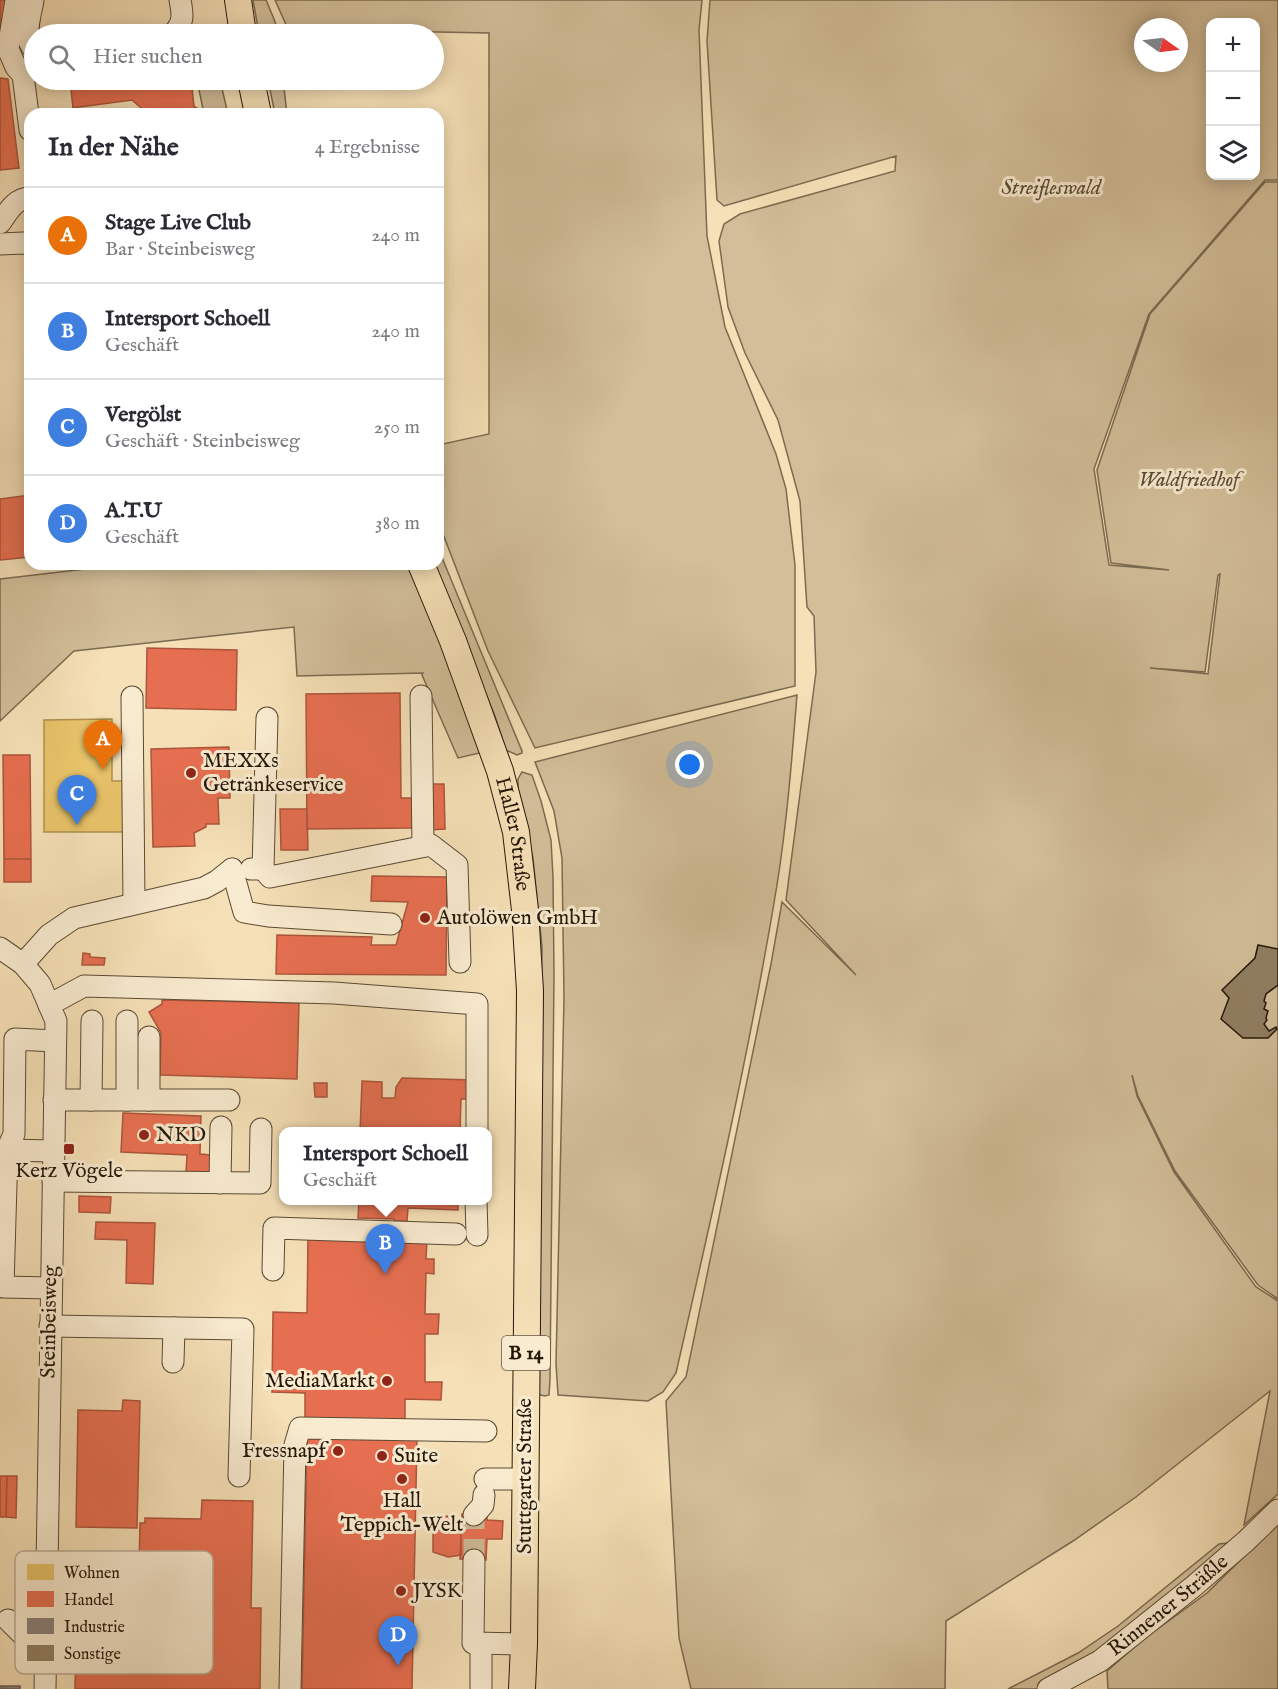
<!DOCTYPE html>
<html lang="de">
<meta charset="utf-8">
<style>
:root{--surface:#fff;--page:#f7f7f7;--text:#2b2b33;--muted:#7c7c81;--line:#e1e1e2;--accent:#b45309}
body{margin:0;font-family:"IM FELL English",serif;background:var(--page);color:var(--text)}
.controls{position:absolute;right:18px;top:18px;display:grid;overflow:hidden;border-radius:12px;box-shadow:0 3px 15px #0003}
.controls button{width:54px;height:54px;display:grid;place-items:center;padding:0;border:0;border-bottom:2px solid var(--line);background:var(--surface);color:var(--text);font:30px sans-serif}
.compass{position:absolute;left:1134px;top:18px;width:54px;height:54px;border-radius:50%;background:var(--surface);box-shadow:0 3px 15px #0003;rotate:104deg}
.you{position:absolute;left:690px;top:765px;width:21px;height:21px;margin:-15px;border:4px solid #fff;border-radius:50%;background:#1a73e8;box-shadow:0 0 0 9px #1a73e833}
.badge{display:grid;place-items:center;width:39px;height:39px;border-radius:50%;background:var(--accent);color:#fff;font-size:20px;font-weight:700}
.pin{position:absolute;translate:-50% -50px;filter:drop-shadow(0 2px 3px #0008)}
.pin::after{content:'';position:absolute;top:32px;width:21px;height:18px;background:inherit;clip-path:polygon(0 0,100% 0,50% 100%)}
.popup{position:absolute;left:279px;top:1127px;width:213px;height:78px;box-sizing:border-box;display:grid;place-content:center;border-radius:12px;background:var(--surface);filter:drop-shadow(0 2px 4px #0005);font-size:20px;white-space:nowrap;color:var(--muted)}
.popup b{font-size:22px;color:var(--text)}
.popup::after{content:'';position:absolute;left:50%;top:100%;margin-left:-12px;border:12px solid transparent;border-top-color:var(--surface)}
.list{margin:0;padding:0;list-style:none}
h2{display:flex;justify-content:space-between;align-items:center;height:78px;margin:0;padding:0 24px;font-size:26px}
h2 small{font-size:20px;font-weight:400;color:var(--muted)}
.list li{display:grid;grid-template-columns:39px 1fr auto;gap:18px;align-items:center;box-sizing:border-box;height:96px;padding:0 24px;border-top:2px solid var(--line)}
.list b{display:block;font-size:22px;white-space:nowrap}
.list p{margin:0;font-size:20px;white-space:nowrap;color:var(--muted)}
.list em{font-size:20px;font-style:normal;color:var(--muted)}
.icon{flex:none;width:33px;height:33px;fill:none;stroke:currentColor;stroke-width:2;stroke-linecap:round;stroke-linejoin:round}
.map{position:relative;flex:none;width:1278px;height:1689px;overflow:hidden}
.search{position:absolute;background:var(--surface);box-shadow:0 3px 15px #0003;left:24px;top:24px;width:420px;height:66px;display:flex;align-items:center;gap:15px;box-sizing:border-box;padding:0 21px;border-radius:33px;color:var(--muted);font-size:22px}
.panel{position:absolute;background:var(--surface);box-shadow:0 3px 15px #0003;left:24px;top:108px;width:420px;height:462px;border-radius:18px}
.map>svg:first-child{display:block}
.green{fill:#d2be99;stroke:#7b6b51;stroke-width:1.5;fill-rule:evenodd}
.homes{fill:#e9c46a;stroke:#ae904d;stroke-width:1.5}
.shops{fill:#e76f51;stroke:#ac553b;stroke-width:1.5}
.industry{fill:#8a817c;stroke:#6b625a;stroke-width:1.5}
.building{fill:#918063;stroke:#241809;stroke-width:1.5}
.lines{fill:none;stroke-linecap:round;stroke-linejoin:round}
.minor-tunnel{stroke:#ccb894;stroke-width:21;stroke-dasharray:21 10;stroke-linecap:butt}
.minor-casing{stroke:#584a34;stroke-width:23}
.major-casing{stroke:#241809;stroke-width:28}
.minor{stroke:#f9ebd0;stroke-width:21}
.major{stroke:#f6e0b7;stroke-width:26}
.poi-dot{fill:#8f2418;stroke:#f9ebd0;stroke-width:2}
.labels{text-anchor:middle;dominant-baseline:central;stroke-width:6;stroke-linejoin:round;paint-order:stroke}
.shield{fill:#f9ebd0;stroke:#645745;stroke-width:1.5}
.shield-label{font-size:20px;font-weight:bold;fill:#241809}
.park-label{font-size:21px;font-style:italic;fill:#584a34;stroke:#f9ebd0}
.poi-label{font-size:21px;fill:#241809;stroke:#f9ebd0;text-anchor:start}
.street-label{font-size:21px;fill:#241809;stroke:#f9ebd0}
.key{fill:#f9ebd0;stroke:#b9ac94;stroke-width:1.5}
.key-label{font-size:16px;fill:#241809}
</style>
<div class="map">
<svg width="1278" height="1689" viewBox="0 0 1278 1689">
<rect width="100%" height="100%" fill="#f6e0b7"/>
<filter id="stains"><feTurbulence type="fractalNoise" baseFrequency=".00333" numOctaves="4"/><feColorMatrix values="0 0 0 0 .2 0 0 0 0 .09 0 0 0 0 .02 0 0 0 .5 -.17"/></filter>
<radialGradient id="worn" r=".72"><stop offset=".6" stop-color="#630" stop-opacity="0"/><stop offset="1" stop-color="#630" stop-opacity=".3"/></radialGradient>
<!-- green -->
<path class="green" d="M 253,0 L 266,0 L 274,19 L 279,34 L 259,34 Z
M 275,0 L 702,0 L 699,30 L 707,236 L 725,327 L 776,454 L 786,489 L 795,565 L 795,686 L 535,748 L 488,651 L 438,521 L 438,445 L 489,434 L 489,33 L 288,29 Z
M 710,0 L 1278,0 L 1278,180 L 1265,180 L 1149,314 L 1094,469 L 1109,565 L 1169,570 L 1111,563 L 1097,470 L 1150,314 L 1265,182 L 1278,182 L 1278,1299 L 1258,1285 L 1175,1171 L 1138,1096 L 1132,1075 L 1137,1096 L 1174,1172 L 1256,1287 L 1278,1301 L 1278,1494 L 1244,1525 L 1270,1391 L 1136,1497 L 1073,1541 L 946,1621 L 945,1689 L 691,1689 L 679,1638 L 666,1401 L 686,1377 L 771,964 L 782,902 L 856,975 L 786,900 L 816,672 L 814,616 L 807,607 L 800,501 L 778,420 L 745,353 L 728,307 L 719,241 L 724,224 L 740,214 L 895,171 L 896,156 L 724,206 L 717,200 L 707,41 ZM 1210,22 L 1256,22 L 1256,176 L 1210,176 ZM 1143,27 L 1179,27 L 1179,63 L 1143,63 ZM 1220,574 L 1208,674 L 1150,668 L 1205,672 L 1218,575 Z
M 197,80 L 220,80 L 228,114 L 204,114 Z
M 268,80 L 283,80 L 287,114 L 275,114 Z
M 438,548 L 522,751 L 522,753 L 517,755 L 506,750 L 495,716 L 432,564 L 438,564 Z
M 128,564 L 407,564 L 449,662 L 484,752 L 458,758 L 422,675 L 423,673 L 297,676 L 294,627 L 74,651 L 0,721 L 0,579 Z
M 797,695 C 792,758 787,822 777,885 C 750,1049 713,1211 676,1373 L 663,1392 L 648,1401 L 558,1395 L 556,1364 L 564,998 L 562,858 L 554,811 L 535,762 Z
M 522,772 L 532,775 L 541,801 L 551,840 L 553,877 L 554,974 L 550,1380 L 549,1395 L 545,1396 L 536,1394 L 542,947 L 533,858 L 518,790 L 518,779 Z
M 1278,1523 L 1278,1689 L 1108,1689 L 1107,1671 L 1145,1638 L 1207,1593 Z
M 1227,1543 L 1229,1545 L 1112,1643 L 1040,1689 L 1008,1689 L 1078,1653 L 1118,1626 L 1219,1544 Z"/>
<!-- homes -->
<path class="homes" d="M 112,719 L 112,781 L 130,781 L 130,832 L 44,832 L 44,720 Z"/>
<!-- shops -->
<path class="shops" d="M 0,0 L 8,0 L 0,43 Z
M 0,78 L 8,79 L 19,168 L 0,170 Z
M 70,80 L 191,80 L 194,106 L 198,109 L 199,114 L 148,114 L 132,100 L 73,108 Z
M 30,495 L 30,557 L 0,560 L 0,499 Z
M 147,648 L 237,650 L 236,710 L 146,708 Z
M 400,693 L 401,798 L 414,798 L 414,828 L 307,829 L 306,694 Z
M 229,747 L 230,798 L 218,798 L 219,824 L 206,824 L 206,827 L 194,833 L 195,846 L 153,847 L 151,749 Z
M 3,755 L 30,755 L 31,859 L 4,859 Z
M 429,784 L 444,784 L 445,829 L 429,830 Z
M 280,809 L 307,809 L 308,850 L 281,850 Z
M 4,859 L 31,859 L 31,882 L 4,882 Z
M 372,876 L 447,877 L 446,975 L 276,974 L 277,935 L 372,937 L 371,945 L 396,945 L 408,902 L 371,901 Z
M 83,953 L 90,954 L 90,957 L 105,958 L 104,965 L 82,965 Z
M 162,1000 L 299,1003 L 297,1079 L 160,1075 L 161,1033 L 149,1012 L 162,1004 Z
M 402,1078 L 474,1080 L 474,1099 L 461,1099 L 460,1132 L 360,1132 L 362,1081 L 382,1082 L 382,1098 L 395,1098 L 396,1087 Z
M 314,1083 L 327,1083 L 327,1097 L 315,1097 Z
M 123,1113 L 201,1116 L 200,1154 L 211,1155 L 210,1173 L 186,1172 L 187,1155 L 121,1152 Z
M 79,1196 L 111,1197 L 110,1213 L 79,1212 Z
M 359,1200 L 458,1200 L 458,1210 L 408,1208 L 407,1221 L 394,1221 L 394,1219 L 358,1218 Z
M 96,1222 L 155,1223 L 153,1284 L 126,1283 L 127,1240 L 95,1239 Z
M 308,1237 L 427,1239 L 426,1259 L 434,1259 L 434,1274 L 426,1273 L 425,1314 L 439,1314 L 438,1334 L 425,1334 L 425,1382 L 442,1382 L 441,1400 L 405,1399 L 405,1420 L 305,1419 L 305,1393 L 272,1392 L 273,1312 L 307,1313 Z
M 123,1400 L 140,1401 L 137,1528 L 76,1527 L 78,1410 L 122,1411 Z
M 307,1435 L 417,1438 L 412,1689 L 302,1689 Z
M 0,1476 L 7,1476 L 6,1517 L 0,1517 Z
M 7,1476 L 17,1476 L 16,1518 L 6,1517 Z
M 202,1500 L 253,1501 L 251,1608 L 261,1608 L 260,1689 L 75,1689 L 78,1564 L 139,1565 L 140,1523 L 145,1523 L 145,1518 L 201,1519 Z
M 462,1514 L 487,1515 L 487,1520 L 503,1521 L 502,1539 L 487,1539 L 486,1560 L 460,1559 Z
M 447,1516 L 461,1519 L 461,1555 L 448,1557 L 433,1552 L 433,1521 Z"/>
<!-- industry -->
<path class="industry" d="M 0,1686 L 20,1686 L 20,1689 L 0,1689 Z"/>
<!-- building -->
<path class="building" d="M 1258,945 L 1278,949 L 1278,985 L 1266,994 L 1264,1001 L 1266,1003 L 1264,1009 L 1268,1011 L 1266,1018 L 1267,1020 L 1264,1024 L 1269,1031 L 1276,1027 L 1277,1029 L 1268,1038 L 1243,1038 L 1221,1019 L 1229,998 L 1222,990 L 1255,958 Z"/>
<g class="lines">
<!-- minor-tunnel -->
<path class="minor-tunnel" d="M 474,1560 L 474,1515"/>
<!-- minor casing -->
<g class="minor-casing">
<g id="minor">
<path d="M 16,0 L 8,49 L 16,67 L 23,75 L 30,130"/>
<path d="M 33,0 C 31,14 22,38 34,49"/>
<path d="M 173,34 C 184,23 183,15 180,0"/>
<path d="M 0,223 C 8,212 15,198 30,198"/>
<path d="M 0,244 L 23,243 L 30,244"/>
<path d="M 421,696 L 423,846"/>
<path d="M 132,697 L 134,903"/>
<path d="M 232,869 L 244,912 L 268,916 L 391,924"/>
<path d="M 251,869 L 263,869 L 267,718"/>
<path d="M 263,869 L 270,877 L 431,845 L 457,865 L 460,962"/>
<path d="M 0,948 L 23,964 L 40,984 L 56,1021 L 45,1689"/>
<path d="M 23,964 L 49,935 L 74,918 L 204,888 L 217,881 L 232,869"/>
<path d="M 49,1005 L 84,986 L 334,993 L 477,1004 L 477,1132"/>
<path d="M 54,1100 L 229,1100"/>
<path d="M 91,1100 L 92,1021"/>
<path d="M 127,1100 L 127,1021"/>
<path d="M 149,1100 L 149,1037"/>
<path d="M 7,1150 L 14,1134 L 15,1039 L 55,1041"/>
<path d="M 53,1181 L 260,1183 L 261,1129"/>
<path d="M 220,1183 L 221,1127"/>
<path d="M 476,1200 L 477,1235"/>
<path d="M 273,1270 L 274,1228 L 456,1234"/>
<path d="M 51,1288 L 3,1287 L 7,1150 L 53,1151"/>
<path d="M 50,1326 L 243,1329 L 239,1476"/>
<path d="M 173,1362 L 174,1328"/>
<path d="M 485,1479 L 524,1479"/>
<path d="M 474,1515 L 483,1505 L 484,1495"/>
<path d="M 474,1560 L 473,1643 L 524,1644"/>
<path d="M 8,1620 L 24,1636 L 45,1643"/>
<path d="M 290,1689 L 295,1445 L 300,1428 L 486,1431"/>
<path d="M 481,1689 L 481,1643"/>
<path id="s1" d="M 1048,1689 L 1100,1661 L 1194,1586 L 1246,1541 L 1278,1510"/>
</g>
</g>
<!-- major casing -->
<g class="major-casing">
<g id="major">
<path d="M 238,0 L 243,34"/>
<path d="M 251,80 L 258,114"/>
<path id="s2" d="M 421,564 L 453,641 L 500,771 L 516,832 L 525,910 L 530,991 L 524,1644 L 522,1689"/>
</g>
</g>
<!-- minor -->
<use href="#minor" class="minor"/>
<!-- major -->
<use href="#major" class="major"/>
</g>
<!-- markers -->
<g class="poi-dot">
<circle cx="191" cy="773" r="6"/>
<circle cx="425" cy="918" r="6"/>
<circle cx="144" cy="1135" r="6"/>
<rect x="63" y="1143" width="12" height="12" rx="3"/>
<circle cx="387" cy="1381" r="6"/>
<circle cx="338" cy="1451" r="6"/>
<circle cx="382" cy="1456" r="6"/>
<circle cx="402" cy="1479" r="6"/>
<circle cx="401" cy="1591" r="6"/>
</g>
<g class="labels">
<!-- shield labels -->
<rect class="shield" x="502" y="1336" width="48" height="34" rx="4.5"/>
<g class="shield-label">
<text x="526" y="1353">B 14</text>
</g>
<!-- park labels -->
<g class="park-label">
<text x="1051" y="188">Streifleswald</text>
<text x="1189" y="480">Waldfriedhof</text>
</g>
<!-- poi labels -->
<g class="poi-label">
<text x="203" y="761">MEXXs<tspan x="203" dy="24">Getränkeservice</tspan></text>
<text x="437" y="918">Autolöwen GmbH</text>
<text x="156" y="1135">NKD</text>
<text x="69" y="1171" text-anchor="middle">Kerz Vögele</text>
<text x="375" y="1381" text-anchor="end">MediaMarkt</text>
<text x="326" y="1451" text-anchor="end">Fressnapf</text>
<text x="394" y="1456">Suite</text>
<text x="402" y="1501" text-anchor="middle">Hall<tspan x="402" dy="24">Teppich-Welt</tspan></text>
<text x="413" y="1591">JYSK</text>
</g>
<!-- street labels -->
<g class="street-label">
<text stroke="none"><textPath href="#s2" startOffset="286">Haller Straße</textPath></text>
<text transform="translate(50 1322) rotate(-89)">Steinbeisweg</text>
<text transform="translate(525 1476) rotate(-90)">Stuttgarter Straße</text>
<text stroke="none"><textPath href="#s1" startOffset="147">Rinnener Sträßle</textPath></text>
</g>
</g>
<!-- legend -->
<rect x="15" y="1551" width="198" height="123" rx="9" class="key"/>
<rect x="27" y="1564" width="27" height="16" fill="#e9c46a"/>
<rect x="27" y="1591" width="27" height="16" fill="#e76f51"/>
<rect x="27" y="1618" width="27" height="16" fill="#8a817c"/>
<rect x="27" y="1645" width="27" height="16" fill="#918063"/>
<g class="key-label">
<text x="64" y="1578">Wohnen</text>
<text x="64" y="1605">Handel</text>
<text x="64" y="1632">Industrie</text>
<text x="64" y="1659">Sonstige</text>
</g>
<rect width="100%" height="100%" filter="url(#stains)"/>
<rect width="100%" height="100%" fill="url(#worn)"/>
</svg>
<div class="controls">
<button>+</button>
<button>−</button>
<button><svg class="icon" aria-label="layers" viewBox="0 0 24 24"><path d="M12 4l9 5-9 5-9-5zM3 14l9 5 9-5"/></svg></button>
</div>
<svg class="compass" viewBox="-18 -18 36 36"><path d="M0-13l5 13h-10z" fill="#e53935"/><path d="M0 13l5-13h-10z" fill="#7c7c81"/></svg>
<div class="you"></div>
<div class="pin badge" style="left:103px;top:770px;background:#e8710a">A</div>
<div class="pin badge" style="left:385px;top:1274px;background:#3f7fe0">B</div>
<div class="popup"><b>Intersport Schoell</b>Geschäft</div>
<div class="pin badge" style="left:77px;top:825px;background:#3f7fe0">C</div>
<div class="pin badge" style="left:398px;top:1666px;background:#3f7fe0">D</div>
<div class="search"><svg class="icon" aria-label="search" viewBox="0 0 24 24"><circle cx="10" cy="10" r="6"/><path d="M15 15l6 6"/></svg>Hier suchen</div>
<section class="panel">
<h2>In der Nähe<small>4 Ergebnisse</small></h2>
<ul class="list">
<li><span class="badge" style="background:#e8710a">A</span><div><b>Stage Live Club</b><p>Bar · Steinbeisweg</p></div><em>240 m</em></li>
<li><span class="badge" style="background:#3f7fe0">B</span><div><b>Intersport Schoell</b><p>Geschäft</p></div><em>240 m</em></li>
<li><span class="badge" style="background:#3f7fe0">C</span><div><b>Vergölst</b><p>Geschäft · Steinbeisweg</p></div><em>250 m</em></li>
<li><span class="badge" style="background:#3f7fe0">D</span><div><b>A.T.U</b><p>Geschäft</p></div><em>380 m</em></li>
</ul>
</section>
</div>
